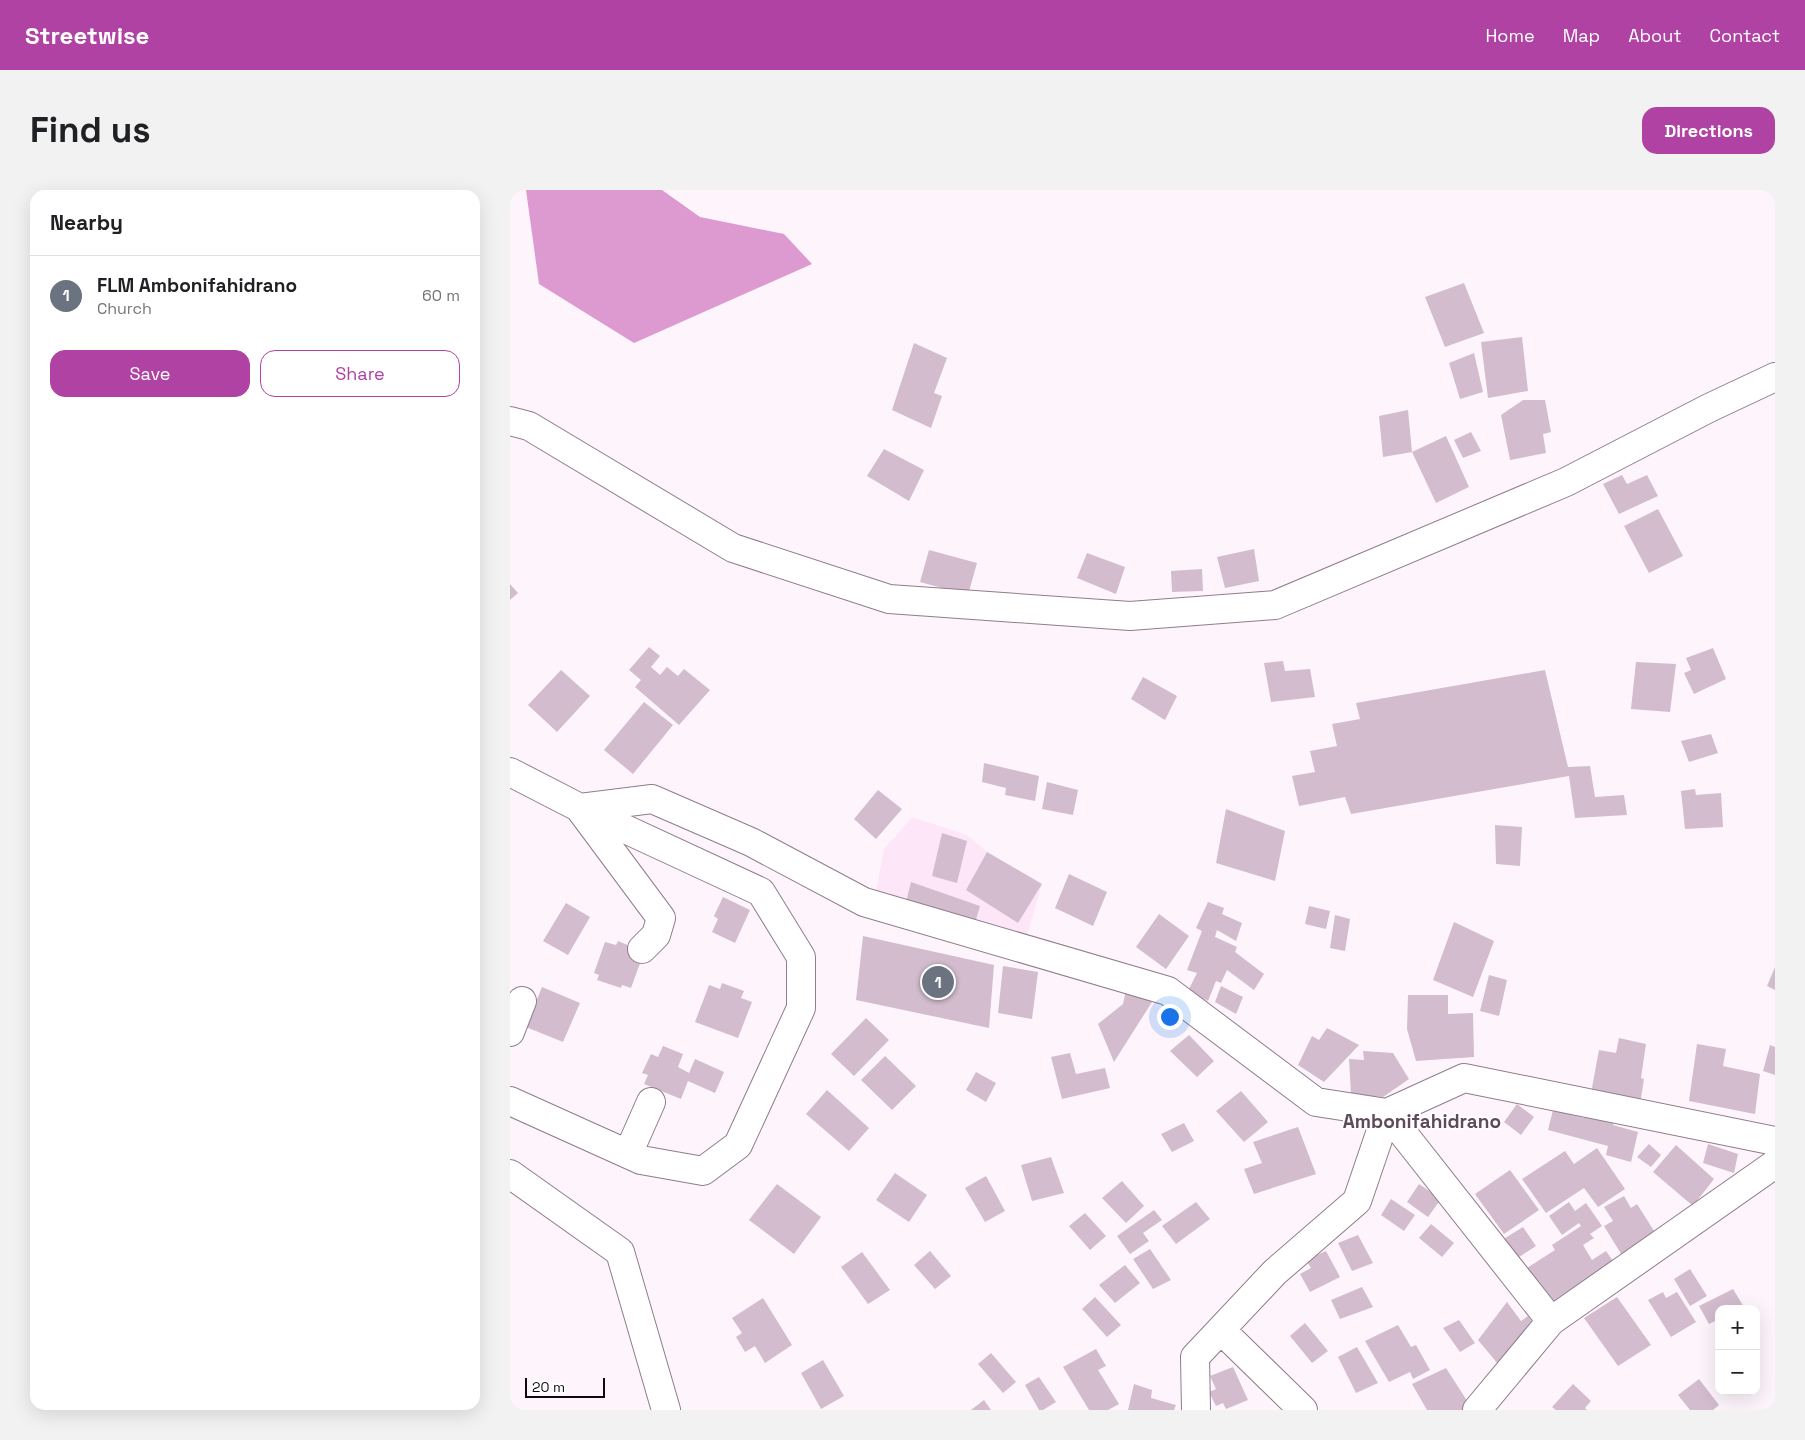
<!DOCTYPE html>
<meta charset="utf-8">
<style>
:root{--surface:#fff;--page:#f2f2f2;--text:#202124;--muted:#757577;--line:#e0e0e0;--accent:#af42a2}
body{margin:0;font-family:"Space Grotesk",sans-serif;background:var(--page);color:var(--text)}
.controls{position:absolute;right:15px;bottom:15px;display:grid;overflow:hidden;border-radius:10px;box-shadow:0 5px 20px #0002}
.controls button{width:45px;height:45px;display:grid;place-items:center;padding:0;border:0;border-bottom:1px solid var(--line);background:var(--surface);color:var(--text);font:25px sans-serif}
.scale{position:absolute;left:15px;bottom:12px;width:80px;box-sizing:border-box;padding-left:5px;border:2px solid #10090f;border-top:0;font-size:14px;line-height:18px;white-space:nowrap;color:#10090f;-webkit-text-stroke:4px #fff;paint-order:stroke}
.you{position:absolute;left:659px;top:826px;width:18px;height:18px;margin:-12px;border:4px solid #fff;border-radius:50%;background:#1a73e8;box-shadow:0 0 0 8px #1a73e833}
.badge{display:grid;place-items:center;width:32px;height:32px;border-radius:50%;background:var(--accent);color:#fff;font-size:16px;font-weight:700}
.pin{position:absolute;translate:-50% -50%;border:2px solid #fff;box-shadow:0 1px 5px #0006}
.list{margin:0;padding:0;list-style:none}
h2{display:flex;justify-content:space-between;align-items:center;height:65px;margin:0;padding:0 20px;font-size:21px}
h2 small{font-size:16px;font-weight:400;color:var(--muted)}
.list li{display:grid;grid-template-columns:32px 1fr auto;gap:15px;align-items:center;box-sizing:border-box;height:80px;padding:0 20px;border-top:1px solid var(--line)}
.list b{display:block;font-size:19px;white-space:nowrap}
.list p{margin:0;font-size:16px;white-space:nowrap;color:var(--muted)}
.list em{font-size:16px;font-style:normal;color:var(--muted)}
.actions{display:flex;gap:10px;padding:15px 20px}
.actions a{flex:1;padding:11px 0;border:1px solid var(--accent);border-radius:15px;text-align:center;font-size:18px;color:var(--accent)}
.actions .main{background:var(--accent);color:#fff}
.map{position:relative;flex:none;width:1265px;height:1220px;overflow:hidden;border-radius:15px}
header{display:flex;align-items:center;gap:30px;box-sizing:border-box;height:70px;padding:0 25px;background:var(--accent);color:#fff}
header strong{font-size:24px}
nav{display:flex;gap:28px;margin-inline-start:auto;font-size:18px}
.intro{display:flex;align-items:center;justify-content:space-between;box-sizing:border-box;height:120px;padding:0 30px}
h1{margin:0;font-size:35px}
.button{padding:12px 22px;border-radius:15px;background:var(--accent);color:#fff;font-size:18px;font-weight:700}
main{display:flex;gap:30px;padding:0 30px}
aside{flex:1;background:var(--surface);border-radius:15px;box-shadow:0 5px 20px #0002}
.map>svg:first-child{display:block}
.built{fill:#fee6f9}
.forest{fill:#dc9ad0}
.building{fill:#d2bcce}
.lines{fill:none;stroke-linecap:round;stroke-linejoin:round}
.minor-casing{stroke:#907c8c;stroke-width:30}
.minor{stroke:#fff;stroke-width:28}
.labels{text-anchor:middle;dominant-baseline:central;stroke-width:4;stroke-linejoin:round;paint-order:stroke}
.district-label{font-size:19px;font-weight:bold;fill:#5e4b5a;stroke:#fff}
</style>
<header>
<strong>Streetwise</strong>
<nav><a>Home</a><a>Map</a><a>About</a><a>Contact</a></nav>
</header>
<div class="intro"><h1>Find us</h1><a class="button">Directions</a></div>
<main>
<aside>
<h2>Nearby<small></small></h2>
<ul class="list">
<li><span class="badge" style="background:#6b7280">1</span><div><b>FLM Ambonifahidrano</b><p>Church</p></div><em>60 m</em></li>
</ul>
<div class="actions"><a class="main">Save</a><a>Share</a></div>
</aside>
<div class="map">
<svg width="1265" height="1220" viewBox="0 0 1265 1220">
<rect width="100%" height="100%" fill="#fef5fc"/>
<!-- built -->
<path class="built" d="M 402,627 L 457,645 L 477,662 L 532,694 L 514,756 L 364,712 L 374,659 Z"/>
<!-- forest -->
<path class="forest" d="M 16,0 L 152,0 L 190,27 L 274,44 L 302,74 L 124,153 L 29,94 Z"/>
<!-- building -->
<path class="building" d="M 954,93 L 974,143 L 935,157 L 915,107 Z
M 1012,147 L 1018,201 L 978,208 L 971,152 Z
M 404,153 L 437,168 L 424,203 L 432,206 L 421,238 L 382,220 Z
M 964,163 L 973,202 L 950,209 L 939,173 Z
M 1013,210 L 1035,210 L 1041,242 L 1033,244 L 1036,263 L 1000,270 L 991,225 Z
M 898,220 L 902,262 L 936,246 L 959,297 L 926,313 L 902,262 L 873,267 L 869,226 Z
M 961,242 L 971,261 L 953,268 L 944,250 Z
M 374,259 L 414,280 L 399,311 L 357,286 Z
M 1112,285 L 1117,294 L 1137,285 L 1148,306 L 1109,324 L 1093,294 Z
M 1148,319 L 1173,366 L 1139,383 L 1114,336 Z
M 744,359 L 749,391 L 715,398 L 707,367 Z
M 419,360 L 467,373 L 458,405 L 410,392 Z
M 577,363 L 615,377 L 606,404 L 567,388 Z
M 692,379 L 693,401 L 662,402 L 661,381 Z
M 0,394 L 8,403 L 0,410 Z
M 139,457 L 150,466 L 141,477 L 150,485 L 157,477 L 168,486 L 174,479 L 200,500 L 169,535 L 125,497 L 131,490 L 119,480 Z
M 1203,458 L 1216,489 L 1184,504 L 1174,483 L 1181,480 L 1176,468 Z
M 773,471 L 775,481 L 800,479 L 805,507 L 761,512 L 754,473 Z
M 1126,472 L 1166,474 L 1160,522 L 1121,519 Z
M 51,480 L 80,506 L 47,542 L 18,515 Z
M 1035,480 L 1058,577 L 1080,576 L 1085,607 L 1114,605 L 1117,625 L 1065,628 L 1059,586 L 841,624 L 835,607 L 789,616 L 782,586 L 805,582 L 800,561 L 827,556 L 822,534 L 850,529 L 846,513 Z
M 633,487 L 667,506 L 655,530 L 621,509 Z
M 134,512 L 163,535 L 123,584 L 94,560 Z
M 1201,544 L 1208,563 L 1179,572 L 1171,551 Z
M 474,573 L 529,586 L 525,611 L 495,605 L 496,598 L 472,592 Z
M 537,592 L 568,600 L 563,625 L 532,619 Z
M 1185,599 L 1186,605 L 1211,603 L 1213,637 L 1175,639 L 1171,601 Z
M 368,600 L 392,619 L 366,649 L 344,629 Z
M 716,619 L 775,641 L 765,691 L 706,673 Z
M 985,635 L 1012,637 L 1010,676 L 986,674 Z
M 432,643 L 457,651 L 447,693 L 422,686 Z
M 477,662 L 532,694 L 508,733 L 456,700 Z
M 559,684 L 597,702 L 583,736 L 545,718 Z
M 401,692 L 470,716 L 463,740 L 394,720 Z
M 213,707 L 240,720 L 225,753 L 202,742 L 208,729 L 204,726 Z
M 698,712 L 714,718 L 712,724 L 732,733 L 726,751 L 707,740 L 705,747 L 727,757 L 725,762 L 754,784 L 744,800 L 717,780 L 711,793 L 706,791 L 698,811 L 678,801 L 687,783 L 677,780 L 692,741 L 686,738 Z
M 56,713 L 80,727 L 58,765 L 33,751 Z
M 799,716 L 820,721 L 816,739 L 795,734 Z
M 649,724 L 679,746 L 656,779 L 626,757 Z
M 825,725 L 840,729 L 835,761 L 820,758 Z
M 944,732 L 984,751 L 963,807 L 923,790 Z
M 353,746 L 484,775 L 479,838 L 346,810 Z
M 108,751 L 125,758 L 133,765 L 121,798 L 112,795 L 111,798 L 87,790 L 89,785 L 84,783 L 95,752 L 106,755 Z
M 493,776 L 528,782 L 522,829 L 488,823 Z
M 1265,777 L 1265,800 L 1257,796 Z
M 979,785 L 997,790 L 989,826 L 970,821 Z
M 212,793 L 234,801 L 231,808 L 242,812 L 228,848 L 185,832 L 199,795 L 210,799 Z
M 711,796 L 733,807 L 726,824 L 705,812 Z
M 32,797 L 70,813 L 53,852 L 16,837 Z
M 616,800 L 642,812 L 604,872 L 588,834 L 613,814 Z
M 898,805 L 938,805 L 938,824 L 963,823 L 964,867 L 906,871 L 897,839 Z
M 356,828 L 379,850 L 344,886 L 321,864 Z
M 817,838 L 849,855 L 814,892 L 788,875 L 802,846 L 809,850 Z
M 679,845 L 704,871 L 687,887 L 660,861 Z
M 1109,848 L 1136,854 L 1131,888 L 1134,889 L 1130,914 L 1081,903 L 1089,860 L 1106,863 Z
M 1187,854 L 1216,859 L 1213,876 L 1250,884 L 1245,924 L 1179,911 Z
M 1260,855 L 1265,857 L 1265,885 L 1253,881 Z
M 153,856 L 173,864 L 168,877 L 179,883 L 185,869 L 214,882 L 205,903 L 178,891 L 171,909 L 134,894 L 138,885 L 132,883 L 141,864 L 148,867 Z
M 853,861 L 883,863 L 899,889 L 873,907 L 841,904 L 839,869 L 854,870 Z
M 560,863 L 566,884 L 595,878 L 600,898 L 552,909 L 541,867 Z
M 375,866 L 406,896 L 382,920 L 351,890 Z
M 466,882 L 486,893 L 476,912 L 456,900 Z
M 317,900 L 359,938 L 339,961 L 296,924 Z
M 731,901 L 758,932 L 734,952 L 706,921 Z
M 1007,914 L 1024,927 L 1011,945 L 994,932 Z
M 1043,920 L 1074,928 L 1075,923 L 1104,931 L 1103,935 L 1128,942 L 1121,972 L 1096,965 L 1098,956 L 1038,940 Z
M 674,933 L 684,951 L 662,962 L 651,944 Z
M 788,937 L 806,984 L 744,1004 L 734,979 L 752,973 L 743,952 Z
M 1139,954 L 1151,965 L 1141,977 L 1127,967 Z
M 1198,954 L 1228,964 L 1224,983 L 1193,973 Z
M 1166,955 L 1204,989 L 1183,1016 L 1143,982 Z
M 1087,958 L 1115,999 L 1088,1017 L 1074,998 L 1036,1023 L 1012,989 L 1055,961 L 1064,974 Z
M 541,967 L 554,1003 L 522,1011 L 511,975 Z
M 1000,980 L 1029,1020 L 994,1044 L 965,1004 Z
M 385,983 L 417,1005 L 399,1032 L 366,1010 Z
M 476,986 L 495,1021 L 475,1032 L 455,998 Z
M 612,991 L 634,1016 L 616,1033 L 592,1008 Z
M 267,994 L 311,1027 L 284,1064 L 239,1030 Z
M 909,994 L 931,1009 L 918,1027 L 897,1012 Z
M 1114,1006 L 1121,1018 L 1127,1014 L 1148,1047 L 1113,1067 L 1094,1036 L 1103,1031 L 1094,1017 Z
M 881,1009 L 905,1025 L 894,1041 L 871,1025 Z
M 686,1012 L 700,1029 L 666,1054 L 652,1036 Z
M 1059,1012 L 1065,1021 L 1076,1013 L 1092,1036 L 1080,1044 L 1084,1048 L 1073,1055 L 1082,1070 L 1096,1061 L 1108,1078 L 1088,1082 L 1042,1112 L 1017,1078 L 1045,1060 L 1042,1055 L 1071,1036 L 1069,1033 L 1052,1045 L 1039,1026 Z
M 644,1020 L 652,1030 L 633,1043 L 639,1051 L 620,1064 L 607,1046 Z
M 575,1023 L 596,1046 L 580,1060 L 559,1036 Z
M 921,1034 L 944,1053 L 932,1067 L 909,1048 Z
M 1013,1037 L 1026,1056 L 1006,1069 L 992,1050 Z
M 848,1045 L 863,1073 L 842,1081 L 828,1053 Z
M 640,1059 L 661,1090 L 643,1099 L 623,1069 Z
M 420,1061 L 441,1086 L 425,1099 L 404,1075 Z
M 816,1061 L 830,1087 L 800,1102 L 790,1084 L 801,1078 L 796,1070 Z
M 352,1062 L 380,1100 L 358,1114 L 331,1077 Z
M 615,1075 L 630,1093 L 605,1113 L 589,1095 Z
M 1180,1079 L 1197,1106 L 1180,1116 L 1164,1089 Z
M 852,1097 L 863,1117 L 830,1129 L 821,1110 Z
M 1223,1099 L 1234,1117 L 1230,1119 L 1209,1119 L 1209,1129 L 1199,1134 L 1189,1116 Z
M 1153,1102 L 1156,1108 L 1167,1102 L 1186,1132 L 1161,1147 L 1138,1110 Z
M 585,1107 L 611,1135 L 597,1147 L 572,1119 Z
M 1107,1107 L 1141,1155 L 1108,1176 L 1074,1128 Z
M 253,1108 L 282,1155 L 255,1173 L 245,1156 L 235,1162 L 226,1147 L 232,1143 L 222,1128 Z
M 997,1112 L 1011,1131 L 1018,1126 L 1028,1140 L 988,1174 L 968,1150 Z
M 949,1130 L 965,1153 L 950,1162 L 933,1138 Z
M 795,1133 L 818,1161 L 802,1173 L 780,1146 Z
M 888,1135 L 901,1157 L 906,1155 L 920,1180 L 903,1189 L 900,1182 L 879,1192 L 855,1151 Z
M 847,1157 L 868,1193 L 846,1203 L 828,1167 Z
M 586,1159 L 596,1176 L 588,1180 L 609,1214 L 598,1220 L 579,1220 L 553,1177 Z
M 481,1163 L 506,1192 L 493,1203 L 468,1174 Z
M 313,1170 L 334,1206 L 311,1219 L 291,1183 Z
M 723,1177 L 738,1210 L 716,1219 L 713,1213 L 706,1216 L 699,1202 L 706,1199 L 700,1186 Z
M 936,1178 L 963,1220 L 917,1220 L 902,1194 Z
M 529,1187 L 546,1212 L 533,1220 L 529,1220 L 515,1195 Z
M 1189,1189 L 1209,1215 L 1203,1220 L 1180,1220 L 1168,1205 Z
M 624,1194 L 642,1200 L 641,1208 L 666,1215 L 664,1220 L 618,1220 Z
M 1063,1194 L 1081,1211 L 1075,1218 L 1077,1220 L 1046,1220 L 1042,1217 Z
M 474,1210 L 481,1220 L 461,1220 Z"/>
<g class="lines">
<!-- minor casing -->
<g class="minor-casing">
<path id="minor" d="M 0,231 L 19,236 L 223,358 L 379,409 L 620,426 L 765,415 L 1056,292 L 1199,218 L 1265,187
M 0,582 L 70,618 L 251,702 L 291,767 L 291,818 L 228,955 L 193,981 L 131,970 L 0,911
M 70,618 L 142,609 L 241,652 L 354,712 L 658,801 L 806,912 L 877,923 L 954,888 L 1265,951
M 70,619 L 151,728 L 146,745 L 132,759
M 0,842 L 12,811
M 877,923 L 1041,1131
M 118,964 L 141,912
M 0,984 L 110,1062 L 156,1220
M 711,1140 L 793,1220
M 686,1220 L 685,1167 L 765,1082 L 847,1011 L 877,923
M 967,1220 L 1041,1131 L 1265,974"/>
</g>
<!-- minor -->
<use href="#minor" class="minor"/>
</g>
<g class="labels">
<!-- district labels -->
<g class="district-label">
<text x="912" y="931">Ambonifahidrano</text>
</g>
</g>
</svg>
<div class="controls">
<button>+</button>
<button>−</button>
</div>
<div class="scale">20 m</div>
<div class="you"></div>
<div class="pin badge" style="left:428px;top:792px;background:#6b7280">1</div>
</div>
</main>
